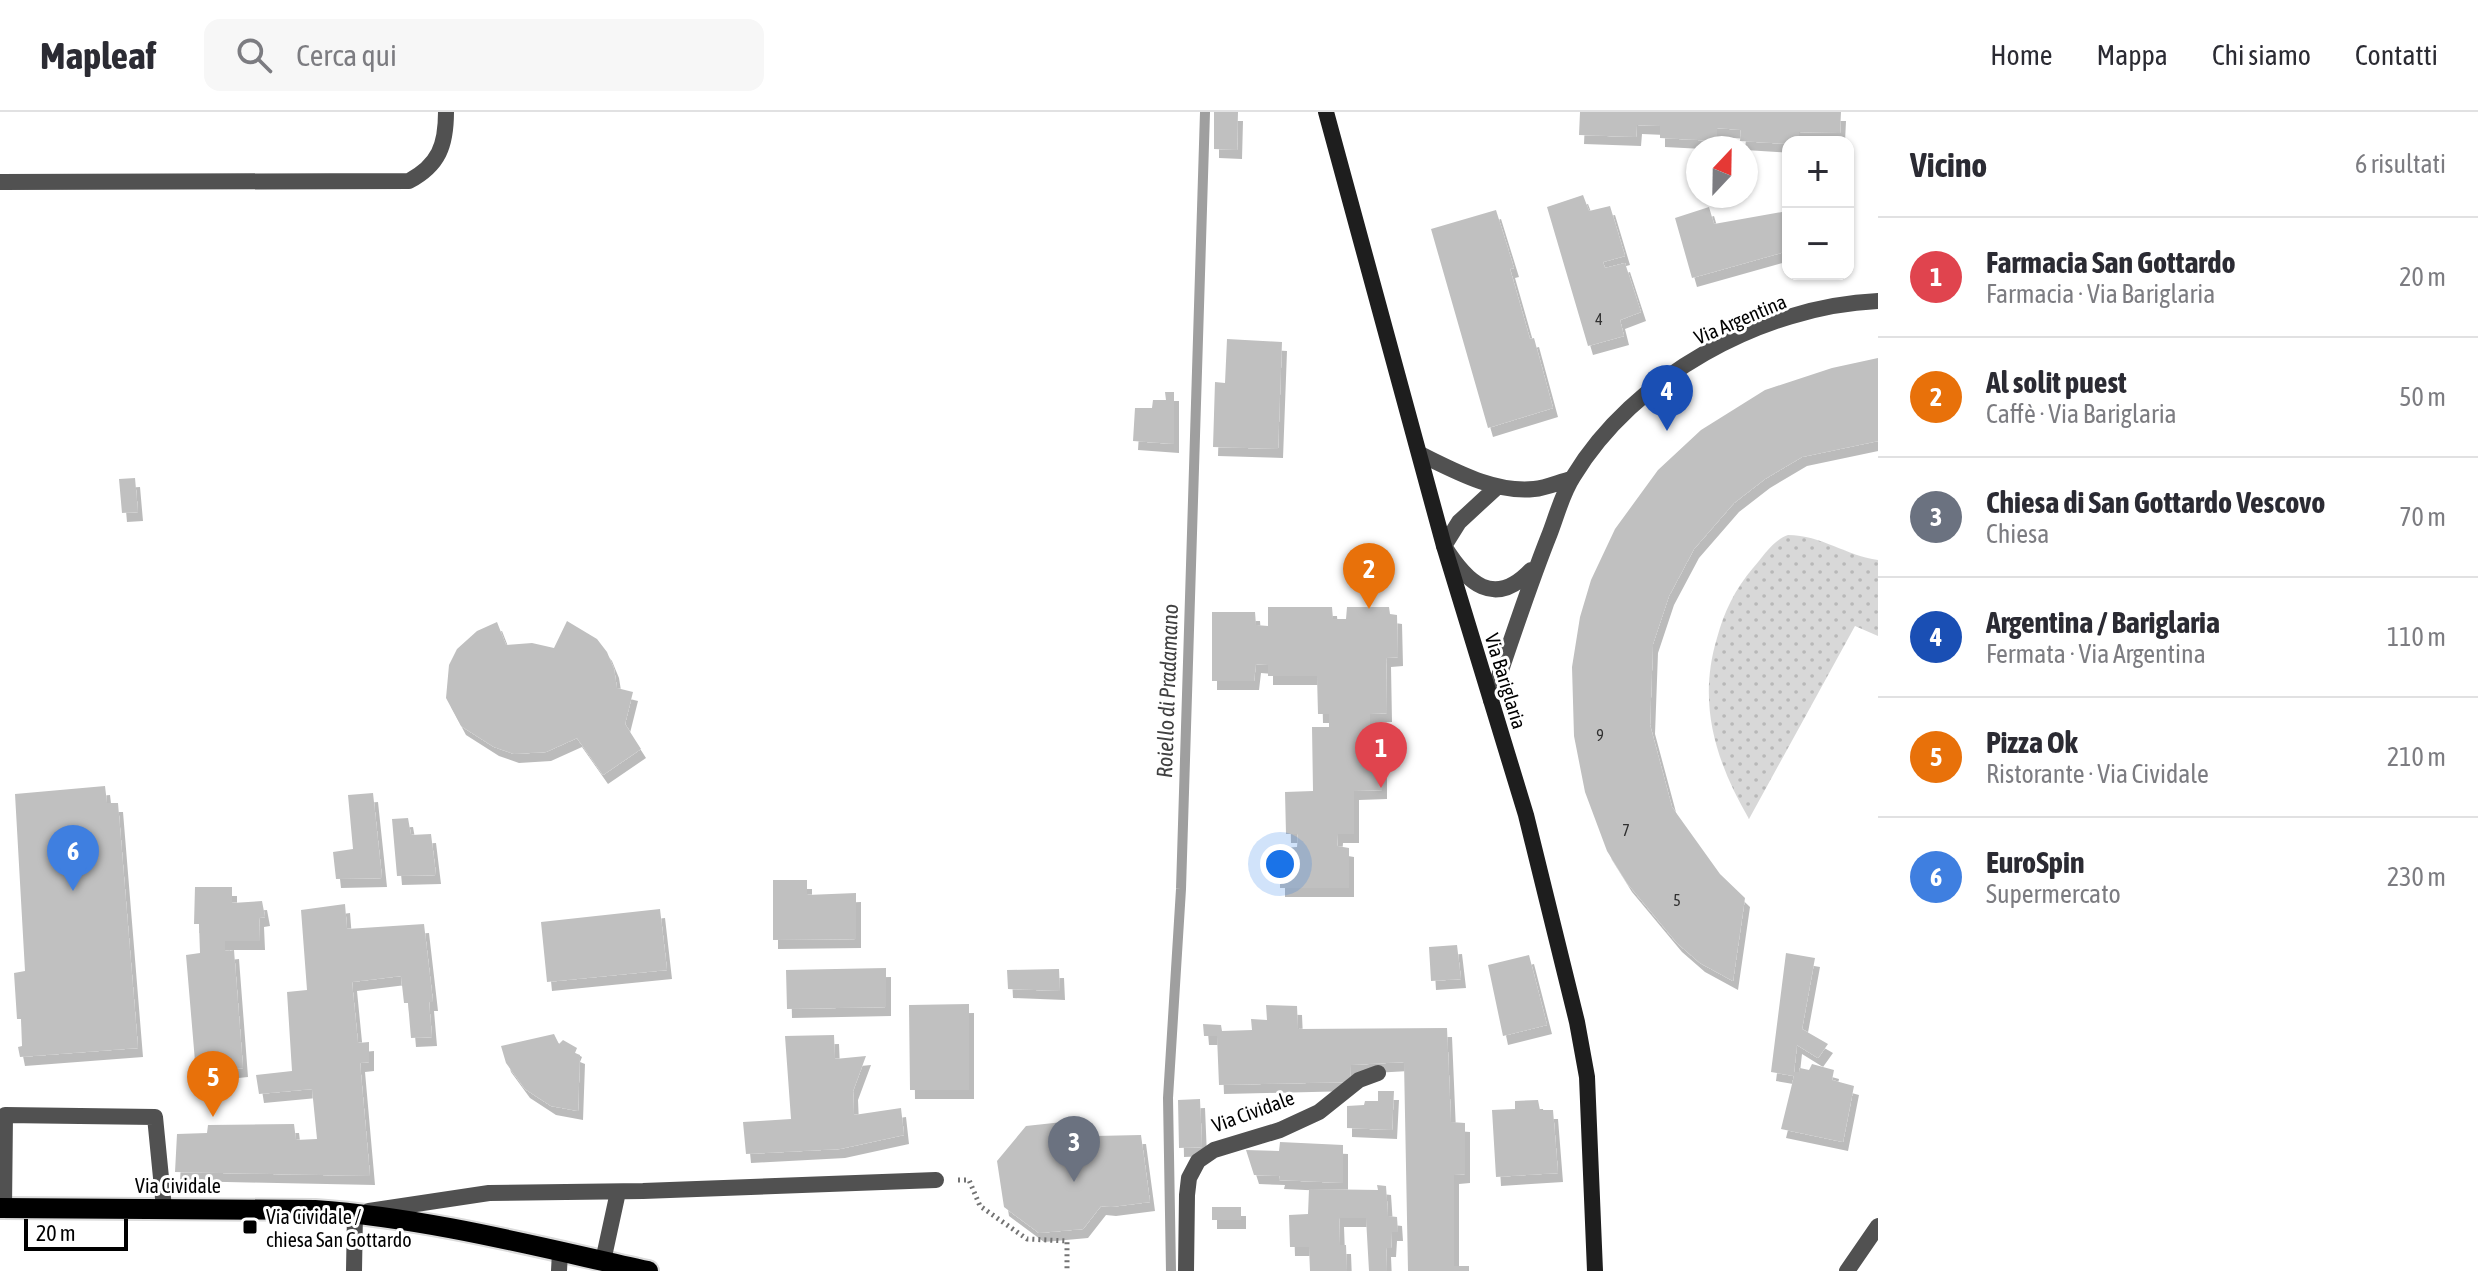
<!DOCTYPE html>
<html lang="it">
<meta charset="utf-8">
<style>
:root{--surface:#fff;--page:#f7f7f7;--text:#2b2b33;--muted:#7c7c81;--line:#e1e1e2;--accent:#d93025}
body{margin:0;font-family:"Asap Condensed",sans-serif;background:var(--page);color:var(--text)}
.controls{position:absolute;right:24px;top:24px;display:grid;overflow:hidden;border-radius:16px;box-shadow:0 2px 6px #0004}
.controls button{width:72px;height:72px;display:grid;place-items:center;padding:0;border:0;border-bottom:2px solid var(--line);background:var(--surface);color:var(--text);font:40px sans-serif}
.compass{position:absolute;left:1686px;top:24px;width:72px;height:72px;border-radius:50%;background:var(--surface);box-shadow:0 2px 6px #0004;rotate:22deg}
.scale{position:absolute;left:24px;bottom:20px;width:104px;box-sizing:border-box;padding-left:8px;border:4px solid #000;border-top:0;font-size:22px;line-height:28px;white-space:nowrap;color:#000;-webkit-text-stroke:6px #fff;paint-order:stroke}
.you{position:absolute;left:1280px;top:752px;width:28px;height:28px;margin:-20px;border:6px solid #fff;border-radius:50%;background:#1a73e8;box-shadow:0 0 0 12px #1a73e833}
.badge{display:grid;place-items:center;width:52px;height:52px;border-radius:50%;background:var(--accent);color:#fff;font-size:26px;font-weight:700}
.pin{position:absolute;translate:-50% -66px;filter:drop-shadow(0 2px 4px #0008)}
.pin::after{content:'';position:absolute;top:42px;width:28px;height:24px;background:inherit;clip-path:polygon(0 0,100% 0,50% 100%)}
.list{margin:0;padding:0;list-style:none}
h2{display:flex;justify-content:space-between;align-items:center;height:104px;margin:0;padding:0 32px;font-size:34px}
h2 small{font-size:26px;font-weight:400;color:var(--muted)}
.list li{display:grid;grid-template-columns:52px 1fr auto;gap:24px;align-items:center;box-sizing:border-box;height:120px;padding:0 32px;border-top:2px solid var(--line)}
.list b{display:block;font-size:30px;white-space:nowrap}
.list p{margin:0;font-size:26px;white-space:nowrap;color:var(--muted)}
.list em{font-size:26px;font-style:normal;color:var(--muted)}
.icon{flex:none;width:44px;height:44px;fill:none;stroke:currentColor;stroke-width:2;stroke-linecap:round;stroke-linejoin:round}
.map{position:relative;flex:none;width:1878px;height:1159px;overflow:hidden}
header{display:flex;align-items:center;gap:48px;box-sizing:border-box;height:112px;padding:0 40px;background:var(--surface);border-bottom:2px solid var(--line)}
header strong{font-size:38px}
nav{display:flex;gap:44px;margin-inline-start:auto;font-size:28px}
.search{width:560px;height:72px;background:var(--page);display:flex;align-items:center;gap:20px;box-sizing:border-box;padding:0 28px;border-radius:16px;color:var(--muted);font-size:30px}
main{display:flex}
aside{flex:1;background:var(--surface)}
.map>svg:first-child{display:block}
.grass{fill:url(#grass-dots)}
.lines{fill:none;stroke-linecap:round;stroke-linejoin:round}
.stream{stroke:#9f9f9f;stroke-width:10}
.building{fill:#c0c0c0;filter:url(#shadow)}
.primary-casing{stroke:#dbdbdb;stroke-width:24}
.path{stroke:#737373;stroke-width:5;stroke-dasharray:2 4;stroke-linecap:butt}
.lane{stroke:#515151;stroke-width:16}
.street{stroke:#515151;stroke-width:16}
.secondary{stroke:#1e1e1e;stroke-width:16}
.primary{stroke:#000;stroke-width:20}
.poi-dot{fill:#000;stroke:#fff;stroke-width:3}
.labels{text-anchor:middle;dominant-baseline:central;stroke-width:6;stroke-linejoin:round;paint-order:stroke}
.number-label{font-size:16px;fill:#303030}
.street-label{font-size:20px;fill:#000;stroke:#fff}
.poi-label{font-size:20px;fill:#000;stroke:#fff;text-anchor:start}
.water-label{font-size:22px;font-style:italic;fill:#404040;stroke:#fff}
</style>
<header>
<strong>Mapleaf</strong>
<div class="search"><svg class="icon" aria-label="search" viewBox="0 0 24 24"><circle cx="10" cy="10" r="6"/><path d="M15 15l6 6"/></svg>Cerca qui</div>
<nav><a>Home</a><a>Mappa</a><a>Chi siamo</a><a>Contatti</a></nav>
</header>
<main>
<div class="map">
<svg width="1878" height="1159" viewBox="0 0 1878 1159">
<defs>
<pattern id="grass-dots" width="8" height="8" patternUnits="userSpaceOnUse" patternTransform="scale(2)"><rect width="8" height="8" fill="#d8d8d8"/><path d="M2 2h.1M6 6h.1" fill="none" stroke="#b8b8b8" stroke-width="1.8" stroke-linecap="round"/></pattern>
<filter id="shadow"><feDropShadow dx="5" dy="9" stdDeviation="0" flood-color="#0004"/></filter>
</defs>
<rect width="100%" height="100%" fill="#fff"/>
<!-- grass -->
<path class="grass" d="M 1788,423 C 1821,423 1847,444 1878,448 L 1878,524 L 1855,514 L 1749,707 C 1716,650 1697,592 1717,526 C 1724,500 1735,477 1753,456 C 1763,445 1773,428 1788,423 Z"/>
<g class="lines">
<!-- stream -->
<path class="stream" d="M 1171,1159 L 1168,986 L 1181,777 L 1205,0"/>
</g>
<!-- building -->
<path class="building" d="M 1214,0 L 1238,0 L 1237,38 L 1214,37 Z
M 1580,0 L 1841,0 L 1840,21 L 1799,20 L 1799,30 L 1788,32 L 1740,29 L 1741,18 L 1717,16 L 1717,29 L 1660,26 L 1660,14 L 1637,13 L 1636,25 L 1579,23 Z
M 1583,83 L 1589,99 L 1610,94 L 1625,144 L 1603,150 L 1605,156 L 1625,151 L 1641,200 L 1620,208 L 1624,224 L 1588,234 L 1547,95 Z
M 1709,95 L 1714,112 L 1782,100 L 1785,108 L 1788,107 L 1788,139 L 1692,166 L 1675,106 Z
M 1496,98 L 1514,156 L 1510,157 L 1530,227 L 1534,226 L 1553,296 L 1488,316 L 1431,117 Z
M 1227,227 L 1282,230 L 1278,337 L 1213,335 L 1215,270 L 1225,271 Z
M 1878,246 L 1878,329 L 1802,345 L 1765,367 L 1734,391 L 1694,437 L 1669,484 L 1653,532 L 1650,613 L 1672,695 L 1720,762 L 1745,786 L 1733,869 L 1700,851 L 1677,831 L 1627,771 L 1607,739 L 1585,680 L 1574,624 L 1572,555 L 1580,505 L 1591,468 L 1615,417 L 1658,358 L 1701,318 L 1765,278 L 1832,256 Z
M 1165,280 L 1174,280 L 1174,332 L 1133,329 L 1135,296 L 1152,296 L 1153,288 L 1166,288 Z
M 135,366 L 138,400 L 122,401 L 119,367 Z
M 1268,495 L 1332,495 L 1333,507 L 1346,507 L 1347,495 L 1389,495 L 1390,502 L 1397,503 L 1398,545 L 1386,546 L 1387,601 L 1370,602 L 1370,613 L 1382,616 L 1382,678 L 1354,679 L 1354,722 L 1338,722 L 1337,734 L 1349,736 L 1349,776 L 1280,776 L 1280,736 L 1297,735 L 1298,722 L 1286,722 L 1285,680 L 1313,679 L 1312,615 L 1329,615 L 1329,602 L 1318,602 L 1317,564 L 1268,564 L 1268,553 L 1256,552 L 1254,569 L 1212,569 L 1212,500 L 1255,500 L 1256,513 L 1268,514 Z
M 567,509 L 597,527 L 607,540 L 614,557 L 617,576 L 633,580 L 625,612 L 641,637 L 603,663 L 577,626 L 546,640 L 514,642 L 494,635 L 461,614 L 446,586 L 449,553 L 457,537 L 477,519 L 497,510 L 506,533 L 532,531 L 554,536 Z
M 105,674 L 107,691 L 118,691 L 138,936 L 20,945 L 18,935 L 22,934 L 21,907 L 17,907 L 14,861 L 25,859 L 15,682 Z
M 373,681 L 382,766 L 336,767 L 333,740 L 353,737 L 348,683 Z
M 408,706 L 411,723 L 431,722 L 436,763 L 397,764 L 392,707 Z
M 773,768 L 807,768 L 807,783 L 856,781 L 856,827 L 773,828 Z
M 195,775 L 232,775 L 232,791 L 262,789 L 265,805 L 259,806 L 260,829 L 225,829 L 225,839 L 234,838 L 243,956 L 196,961 L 186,843 L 200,841 L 199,812 L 194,812 Z
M 345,792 L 347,817 L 424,812 L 433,890 L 429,890 L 432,925 L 411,926 L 408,891 L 404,891 L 401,864 L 352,870 L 358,931 L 369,930 L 369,950 L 360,951 L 370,1064 L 175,1060 L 177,1022 L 207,1021 L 208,1013 L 294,1012 L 296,1028 L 317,1027 L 312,977 L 259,982 L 256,963 L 292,959 L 287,880 L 307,878 L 301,798 Z
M 660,797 L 667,858 L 547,870 L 541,810 Z
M 1457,833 L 1461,867 L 1431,869 L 1429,835 Z
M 1786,841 L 1815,846 L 1802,917 L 1828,932 L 1818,946 L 1797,933 L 1794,960 L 1799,960 L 1800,956 L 1809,958 L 1812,952 L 1834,958 L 1832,968 L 1854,974 L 1843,1030 L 1781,1017 L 1794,964 L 1771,960 Z
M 1529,843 L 1547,913 L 1503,924 L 1488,853 Z
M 886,856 L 886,895 L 787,897 L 786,858 Z
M 1059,857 L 1060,879 L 1008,877 L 1007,858 Z
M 969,892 L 969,978 L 910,978 L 909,893 Z
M 1266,893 L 1297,894 L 1298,917 L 1447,916 L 1451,1010 L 1465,1011 L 1465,1062 L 1454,1063 L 1454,1154 L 1469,1154 L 1469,1159 L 1408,1159 L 1404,950 L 1351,953 L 1350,970 L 1219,973 L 1217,924 L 1204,924 L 1203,912 L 1221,913 L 1222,919 L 1252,918 L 1251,907 L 1267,908 Z
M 554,922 L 559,932 L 563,928 L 577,936 L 575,941 L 580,943 L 578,999 L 551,994 L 525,977 L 506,951 L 501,934 Z
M 834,923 L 835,947 L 866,944 L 853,979 L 854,1003 L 901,996 L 904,1023 L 840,1037 L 746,1042 L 743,1010 L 791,1007 L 785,924 Z
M 1378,979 L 1394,979 L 1392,1018 L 1347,1016 L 1347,994 L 1364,993 L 1365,989 L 1378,989 Z
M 1200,987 L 1202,1035 L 1179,1036 L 1178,988 Z
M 1538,988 L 1540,998 L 1553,998 L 1558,1061 L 1496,1065 L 1492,998 L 1515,997 L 1515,989 Z
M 1072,1009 L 1095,1027 L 1095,1024 L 1141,1023 L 1150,1090 L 1111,1095 L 1101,1094 L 1083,1117 L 1039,1121 L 1004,1095 L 997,1049 L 1026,1014 Z
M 1280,1030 L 1343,1033 L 1343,1071 L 1279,1068 L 1280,1064 L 1254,1063 L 1246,1038 L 1279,1039 Z
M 1377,1073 L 1386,1074 L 1388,1104 L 1397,1105 L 1398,1120 L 1392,1120 L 1391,1136 L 1386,1136 L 1387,1159 L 1369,1159 L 1366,1106 L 1339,1106 L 1340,1133 L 1346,1133 L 1347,1159 L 1310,1159 L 1309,1135 L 1290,1135 L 1289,1103 L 1308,1102 L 1309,1077 L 1378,1078 Z
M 1212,1095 L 1241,1095 L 1241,1108 L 1212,1108 Z"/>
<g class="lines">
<!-- primary casing -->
<g class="primary-casing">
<path id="primary" d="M 0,1096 L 315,1098 C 428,1106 538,1135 648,1159"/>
</g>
<!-- path -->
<path class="path" d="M 958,1068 L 969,1068 L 980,1094 L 1027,1127 L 1067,1129 L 1067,1159"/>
<!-- lane -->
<path class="lane" d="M 0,70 L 409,69 C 439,53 446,33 446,0
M 4,1096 L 5,1003 L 155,1005 L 164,1096
M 369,1099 L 489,1081 L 643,1079 L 936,1068
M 603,1149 L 618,1080
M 559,1159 L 560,1140
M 1186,1159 L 1187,1083 L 1189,1066 L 1198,1049 L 1214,1038 L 1280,1018 L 1319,1000 L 1359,968 L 1378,961"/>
<!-- street -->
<path class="street" d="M 1420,342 C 1455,359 1494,381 1534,377 C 1546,376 1559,370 1571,367
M 1497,375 L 1459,410 L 1444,434 C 1467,471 1494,497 1531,458
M 1491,588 C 1510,532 1528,476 1550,421 C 1557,403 1562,382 1573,365 C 1633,265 1762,194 1878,189
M 354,1159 L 355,1101
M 1847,1159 L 1878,1114"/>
<!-- secondary -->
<path class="secondary" d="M 1326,0 L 1444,434 L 1526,703 L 1577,910 L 1587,965 L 1595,1159"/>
<!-- primary -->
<use href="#primary" class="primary"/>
</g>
<!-- markers -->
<rect class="poi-dot" x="242" y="1107" width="16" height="16" rx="4"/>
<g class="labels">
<!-- number labels -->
<g class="number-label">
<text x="1599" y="207">4</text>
<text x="1600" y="623">9</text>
<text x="1626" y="718">7</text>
<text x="1677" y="788">5</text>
</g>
<!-- street labels -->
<g class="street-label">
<text transform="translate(1740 207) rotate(-23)">Via Argentina</text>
<text transform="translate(1506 569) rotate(73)">Via Bariglaria</text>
<text transform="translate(1253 999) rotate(-20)">Via Cividale</text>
<text x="178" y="1073">Via Cividale</text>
</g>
<!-- poi labels -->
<g class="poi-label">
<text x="266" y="1104">Via Cividale /<tspan x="266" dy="23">chiesa San Gottardo</tspan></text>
</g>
<!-- water labels -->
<g class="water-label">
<text transform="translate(1167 579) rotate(-88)">Roiello di Pradamano</text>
</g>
</g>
</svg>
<div class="controls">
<button>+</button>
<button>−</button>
</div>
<svg class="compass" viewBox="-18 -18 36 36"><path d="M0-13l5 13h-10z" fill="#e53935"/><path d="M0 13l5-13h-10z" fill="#7c7c81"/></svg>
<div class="scale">20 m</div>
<div class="you"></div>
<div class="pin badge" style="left:1381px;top:676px;background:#e0444e">1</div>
<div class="pin badge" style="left:1369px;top:497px;background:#e8710a">2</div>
<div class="pin badge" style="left:1074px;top:1070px;background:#6b7280">3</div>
<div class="pin badge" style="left:1667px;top:319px;background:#1a4fb4">4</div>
<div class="pin badge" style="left:213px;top:1005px;background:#e8710a">5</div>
<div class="pin badge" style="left:73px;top:779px;background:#3f7fe0">6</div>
</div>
<aside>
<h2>Vicino<small>6 risultati</small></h2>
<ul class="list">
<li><span class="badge" style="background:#e0444e">1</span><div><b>Farmacia San Gottardo</b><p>Farmacia · Via Bariglaria</p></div><em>20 m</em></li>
<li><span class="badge" style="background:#e8710a">2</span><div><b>Al solit puest</b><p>Caffè · Via Bariglaria</p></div><em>50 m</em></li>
<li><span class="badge" style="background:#6b7280">3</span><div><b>Chiesa di San Gottardo Vescovo</b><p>Chiesa</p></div><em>70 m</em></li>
<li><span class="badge" style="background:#1a4fb4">4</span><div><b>Argentina / Bariglaria</b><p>Fermata · Via Argentina</p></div><em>110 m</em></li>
<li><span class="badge" style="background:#e8710a">5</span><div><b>Pizza Ok</b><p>Ristorante · Via Cividale</p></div><em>210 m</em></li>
<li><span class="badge" style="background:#3f7fe0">6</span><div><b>EuroSpin</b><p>Supermercato</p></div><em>230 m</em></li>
</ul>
</aside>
</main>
